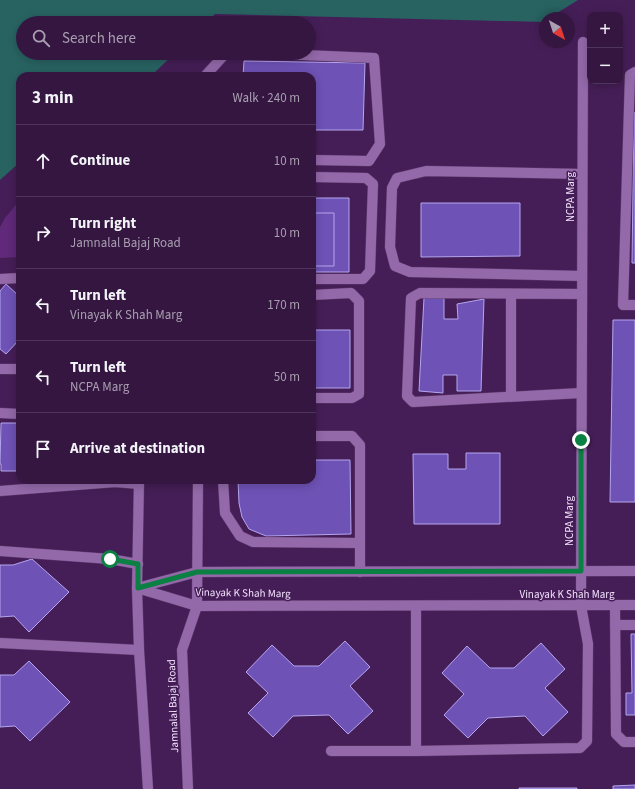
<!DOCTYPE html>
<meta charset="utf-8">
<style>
:root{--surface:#341641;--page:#3f234c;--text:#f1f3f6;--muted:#a99fb1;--line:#4e355a}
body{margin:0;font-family:"Source Sans 3",sans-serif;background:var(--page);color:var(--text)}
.controls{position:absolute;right:12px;top:12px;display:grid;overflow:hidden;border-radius:8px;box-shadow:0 2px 10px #0003}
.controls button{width:36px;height:36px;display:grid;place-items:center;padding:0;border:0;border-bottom:1px solid var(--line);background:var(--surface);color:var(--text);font:20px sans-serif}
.compass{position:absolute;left:539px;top:12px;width:36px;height:36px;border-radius:50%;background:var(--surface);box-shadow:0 2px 10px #0003;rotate:141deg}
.stop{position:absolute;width:12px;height:12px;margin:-9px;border:3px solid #0b8043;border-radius:50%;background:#fff}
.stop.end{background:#0b8043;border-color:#fff;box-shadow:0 1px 4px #0008}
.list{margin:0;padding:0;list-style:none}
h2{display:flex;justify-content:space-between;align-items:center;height:52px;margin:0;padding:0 16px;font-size:17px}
h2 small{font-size:13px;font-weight:400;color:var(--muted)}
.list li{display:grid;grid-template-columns:26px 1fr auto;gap:12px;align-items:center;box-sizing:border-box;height:72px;padding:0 16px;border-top:1px solid var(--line)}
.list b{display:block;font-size:15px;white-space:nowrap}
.list p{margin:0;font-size:13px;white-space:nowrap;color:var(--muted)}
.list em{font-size:13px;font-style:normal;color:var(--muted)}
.icon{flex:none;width:22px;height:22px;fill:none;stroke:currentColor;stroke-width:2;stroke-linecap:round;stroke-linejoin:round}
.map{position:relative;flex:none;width:635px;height:789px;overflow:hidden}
.search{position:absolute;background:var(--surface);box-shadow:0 2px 10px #0003;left:16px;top:16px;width:300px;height:44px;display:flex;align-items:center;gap:10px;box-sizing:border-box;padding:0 14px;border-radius:22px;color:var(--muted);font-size:15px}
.panel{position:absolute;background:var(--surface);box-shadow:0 2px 10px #0003;left:16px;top:72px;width:300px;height:412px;border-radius:12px}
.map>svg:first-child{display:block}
.green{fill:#602979}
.water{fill:#286362}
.building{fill:#6e52b6;stroke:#b5a6ef}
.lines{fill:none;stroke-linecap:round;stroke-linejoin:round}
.lane-casing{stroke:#5f3b6d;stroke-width:11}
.street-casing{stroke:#5f3b6d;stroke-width:11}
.secondary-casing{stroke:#5f3b6d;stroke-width:11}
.lane{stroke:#9369a9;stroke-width:10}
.street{stroke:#9369a9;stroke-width:10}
.secondary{stroke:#9369a9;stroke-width:10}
.route{stroke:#0b8043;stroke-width:5}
.labels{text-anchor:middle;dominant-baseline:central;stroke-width:3;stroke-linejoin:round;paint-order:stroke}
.street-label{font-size:11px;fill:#f3e1fd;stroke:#451e57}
</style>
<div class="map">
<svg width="635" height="789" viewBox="0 0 635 789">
<rect width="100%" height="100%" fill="#451e57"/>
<!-- green -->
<path class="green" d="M 20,200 L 20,257 L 0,258 L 0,227 L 5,218 Z"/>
<!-- water -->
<path class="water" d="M 0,0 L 578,0 L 549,18 L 545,18 L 544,22 L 215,14 L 206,23 L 23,23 L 23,53 L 175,53 L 154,73 L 147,76 L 20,76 L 20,162 L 0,180 Z"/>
<!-- building -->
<path class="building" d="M 244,61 L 365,63 L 363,130 L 312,130 L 312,76 L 243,76 Z
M 635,112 L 635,263 L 632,263 L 634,113 Z
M 312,198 L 349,198 L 349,272 L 312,272 Z
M 421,203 L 520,203 L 520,256 L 421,257 Z
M 312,213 L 334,213 L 334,266 L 312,266 Z
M 6,284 L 20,297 L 20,339 L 6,354 L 0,349 L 0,291 Z
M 424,298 L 444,298 L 444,319 L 458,319 L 457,304 L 484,299 L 481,391 L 457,391 L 457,375 L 443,375 L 443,393 L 419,391 Z
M 613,320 L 635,320 L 635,502 L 610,502 Z
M 312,330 L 350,330 L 350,388 L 312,388 Z
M 1,423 L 20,423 L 20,471 L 1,471 L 1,464 L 0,464 Z
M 466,453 L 500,453 L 500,524 L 414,524 L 413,454 L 448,454 L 448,469 L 466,469 Z
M 312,460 L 350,460 L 351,534 L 266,536 L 249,529 L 242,517 L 239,503 L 238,480 L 312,480 Z
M 32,559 L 69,592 L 29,632 L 14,616 L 0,617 L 0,565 L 13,565 Z
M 631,634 L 635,634 L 635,715 L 626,715 L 626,693 L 632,693 Z
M 345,641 L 370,667 L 350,686 L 373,711 L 348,734 L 329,715 L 293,716 L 273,737 L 248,713 L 268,693 L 246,672 L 272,645 L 294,666 L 319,666 Z
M 541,643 L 565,669 L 545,688 L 568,712 L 543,736 L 525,716 L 488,718 L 468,738 L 444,715 L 464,694 L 442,673 L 467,646 L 490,668 L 514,668 Z
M 29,661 L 70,702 L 30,741 L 15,726 L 0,727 L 0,675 L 14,675 Z
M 635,785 L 635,789 L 613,789 L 613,786 Z
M 519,788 L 577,788 L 577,789 L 519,789 Z"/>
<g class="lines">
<!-- lane casing -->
<g class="lane-casing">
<path id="lane" d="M 256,53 L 374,58 L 380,144 L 369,161 L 312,160
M 635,72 L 630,75 L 623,305 L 635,305
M 205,76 L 226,53
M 582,174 L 426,171 L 397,178 L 392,188 L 390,247 L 395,266 L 410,272 L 582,276
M 312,177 L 366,178 L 373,184 L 370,271 L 363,279 L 312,279
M 0,279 L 20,278
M 312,295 L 351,293 L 359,301 L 359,394 L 352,398 L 312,398
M 0,369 L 20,369
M 581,393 L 413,402 L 407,396 L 411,298 L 420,293 L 582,294
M 511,396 L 511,294
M 0,413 L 20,414
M 312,436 L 352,436 L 360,445 L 360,572
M 223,480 L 225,513 L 240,536 L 253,542 L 359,543
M 0,491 L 115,482 L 139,484
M 0,551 L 110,559 L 138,564
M 615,605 L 616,734 L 624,742 L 635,742
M 416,606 L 416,751
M 615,625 L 635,625
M 0,643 L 139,650
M 331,751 L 416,751 L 580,748 L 587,741 L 588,644 L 581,606"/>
</g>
<!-- street casing -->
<g class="street-casing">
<path id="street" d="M 581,606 L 583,42"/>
</g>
<!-- secondary casing -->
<g class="secondary-casing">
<path id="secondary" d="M 139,480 L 137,588 L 139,650 L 148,789
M 137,588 L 197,606 L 635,605
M 137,588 L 197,572 L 635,571
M 188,789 L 182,650 L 197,606 L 198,480"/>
</g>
<!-- lane -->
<use href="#lane" class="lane"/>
<!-- street -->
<use href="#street" class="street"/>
<!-- secondary -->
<use href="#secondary" class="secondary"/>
</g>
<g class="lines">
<!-- route -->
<path class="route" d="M 110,559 L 138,564 L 138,588 L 197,572 L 581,571 L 581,440"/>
</g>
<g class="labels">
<!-- street labels -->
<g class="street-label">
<text transform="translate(570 197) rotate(-90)">NCPA Marg</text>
<text transform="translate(569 521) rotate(-90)">NCPA Marg</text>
<text transform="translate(243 593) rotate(1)">Vinayak K Shah Marg</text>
<text x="567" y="594">Vinayak K Shah Marg</text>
<text transform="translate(173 706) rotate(-92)">Jamnalal Bajaj Road</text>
</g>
</g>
</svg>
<div class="controls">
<button>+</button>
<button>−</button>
</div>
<svg class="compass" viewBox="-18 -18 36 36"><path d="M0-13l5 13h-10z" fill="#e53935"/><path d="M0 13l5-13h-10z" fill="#a99fb1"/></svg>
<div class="stop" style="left:110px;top:559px"></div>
<div class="stop end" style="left:581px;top:440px"></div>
<div class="search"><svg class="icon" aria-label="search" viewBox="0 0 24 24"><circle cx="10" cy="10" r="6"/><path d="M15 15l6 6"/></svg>Search here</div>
<section class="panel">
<h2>3 min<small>Walk · 240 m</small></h2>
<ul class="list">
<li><svg class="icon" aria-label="ahead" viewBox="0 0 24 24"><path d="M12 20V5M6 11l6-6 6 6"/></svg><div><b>Continue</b></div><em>10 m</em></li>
<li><svg class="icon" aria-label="right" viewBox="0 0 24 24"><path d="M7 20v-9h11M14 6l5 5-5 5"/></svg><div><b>Turn right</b><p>Jamnalal Bajaj Road</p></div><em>10 m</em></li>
<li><svg class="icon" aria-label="left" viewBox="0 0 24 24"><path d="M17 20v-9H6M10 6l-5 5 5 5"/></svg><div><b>Turn left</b><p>Vinayak K Shah Marg</p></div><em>170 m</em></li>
<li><svg class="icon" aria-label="left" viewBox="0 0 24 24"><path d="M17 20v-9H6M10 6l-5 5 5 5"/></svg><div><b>Turn left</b><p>NCPA Marg</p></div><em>50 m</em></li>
<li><svg class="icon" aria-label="arrive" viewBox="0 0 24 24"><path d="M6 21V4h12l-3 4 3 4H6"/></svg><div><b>Arrive at destination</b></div></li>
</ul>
</section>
</div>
